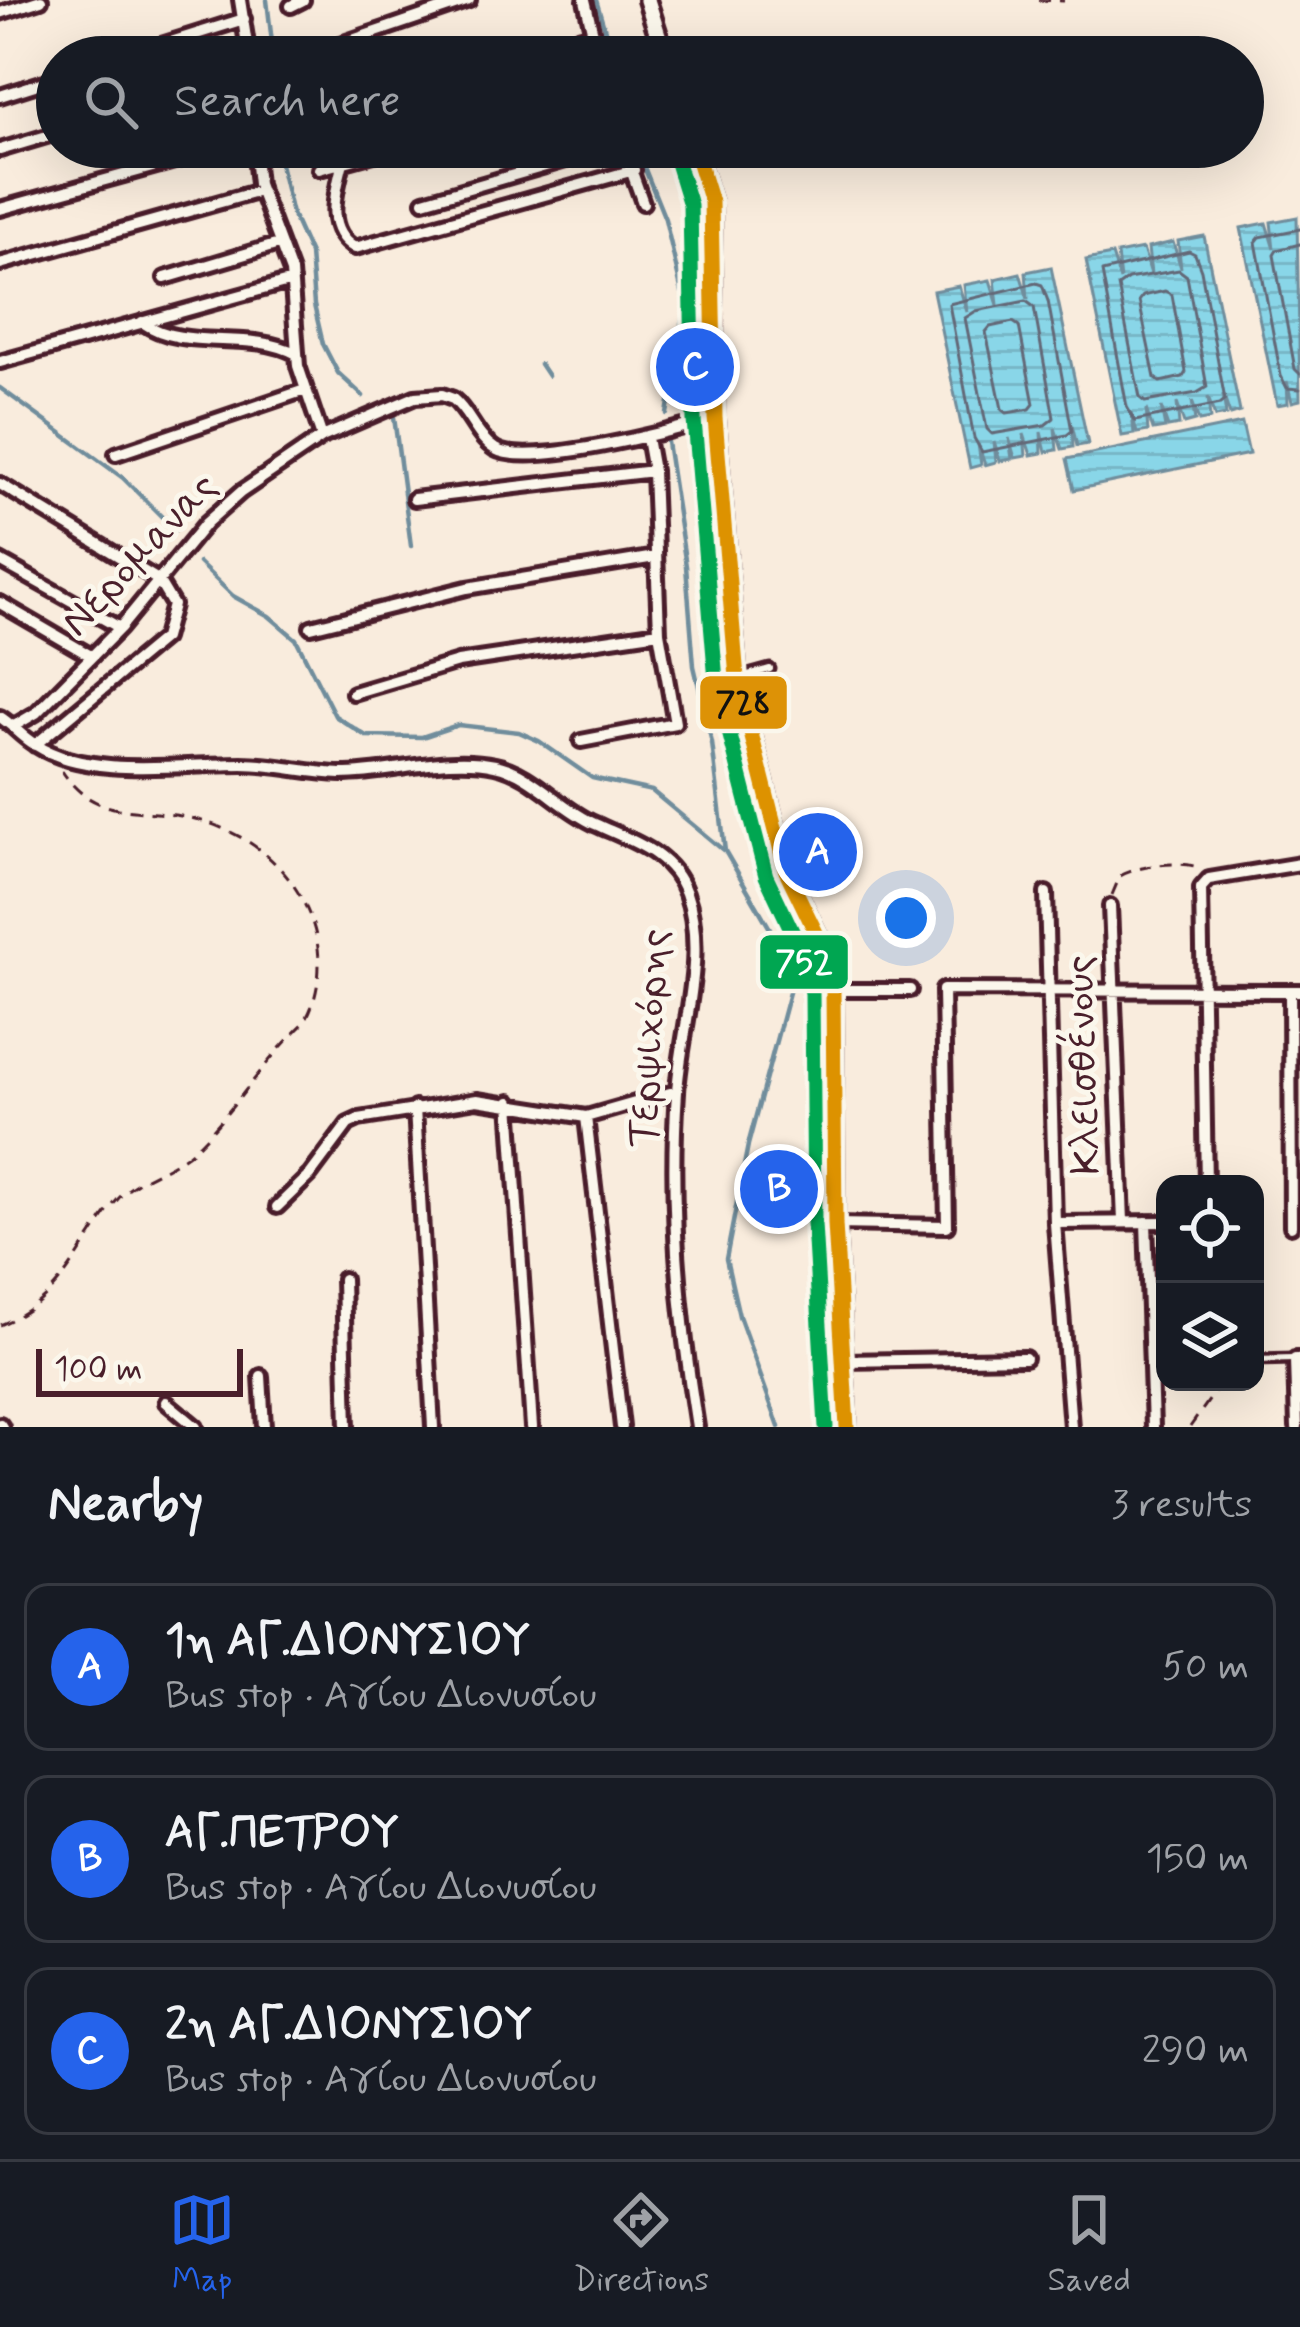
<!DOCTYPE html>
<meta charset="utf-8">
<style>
:root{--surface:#171b24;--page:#20242c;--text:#f1f3f6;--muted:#9ea1a6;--line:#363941;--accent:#2563eb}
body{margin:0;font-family:Mynerve,sans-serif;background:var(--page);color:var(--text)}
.controls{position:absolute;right:36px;bottom:36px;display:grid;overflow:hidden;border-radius:24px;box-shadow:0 12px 48px #0002}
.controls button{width:108px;height:108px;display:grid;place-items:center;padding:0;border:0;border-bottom:3px solid var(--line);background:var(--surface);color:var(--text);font:60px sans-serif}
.scale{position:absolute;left:36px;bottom:30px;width:207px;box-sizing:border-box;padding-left:12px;border:6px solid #4a1f2b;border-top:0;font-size:33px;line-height:42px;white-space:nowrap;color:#4a1f2b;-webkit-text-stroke:9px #fbf7ec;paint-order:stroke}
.you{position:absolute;left:906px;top:918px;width:42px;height:42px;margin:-30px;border:9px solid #fff;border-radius:50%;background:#1a73e8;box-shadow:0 0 0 18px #1a73e833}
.badge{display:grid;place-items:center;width:78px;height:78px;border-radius:50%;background:var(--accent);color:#fff;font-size:39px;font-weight:700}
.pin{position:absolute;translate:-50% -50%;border:6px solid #fff;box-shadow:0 3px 12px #0006}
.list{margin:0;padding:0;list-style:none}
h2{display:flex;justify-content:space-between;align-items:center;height:156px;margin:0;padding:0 48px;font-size:51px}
h2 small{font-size:39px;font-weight:400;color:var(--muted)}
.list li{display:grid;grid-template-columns:78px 1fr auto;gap:36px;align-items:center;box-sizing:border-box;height:168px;margin:0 24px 24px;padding:0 24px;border:3px solid var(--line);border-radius:24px}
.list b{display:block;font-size:45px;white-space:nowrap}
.list p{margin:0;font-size:39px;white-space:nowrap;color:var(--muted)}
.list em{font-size:39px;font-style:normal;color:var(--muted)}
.icon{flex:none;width:66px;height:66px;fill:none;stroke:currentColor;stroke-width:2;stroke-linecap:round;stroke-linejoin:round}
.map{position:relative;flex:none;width:1300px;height:1427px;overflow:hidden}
.search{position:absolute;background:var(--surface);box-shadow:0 12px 48px #0002;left:36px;right:36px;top:36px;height:132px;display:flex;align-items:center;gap:30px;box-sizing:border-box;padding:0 42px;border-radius:66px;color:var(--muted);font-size:45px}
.sheet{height:732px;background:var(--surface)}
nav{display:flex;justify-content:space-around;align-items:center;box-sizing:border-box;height:168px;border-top:3px solid var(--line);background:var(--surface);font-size:33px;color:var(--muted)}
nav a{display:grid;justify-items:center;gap:6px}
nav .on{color:var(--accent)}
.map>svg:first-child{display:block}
.water{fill:url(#water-rules);stroke:#708d9c;stroke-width:3}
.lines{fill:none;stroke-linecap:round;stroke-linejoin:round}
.shore{stroke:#636877;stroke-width:3}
.stream{stroke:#708d9c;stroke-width:4.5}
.lane-casing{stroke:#4a1f2b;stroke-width:15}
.street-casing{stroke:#4a1f2b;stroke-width:20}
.secondary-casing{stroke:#4a1f2b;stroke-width:24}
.path{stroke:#4a1f2b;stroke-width:3;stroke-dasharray:12 9;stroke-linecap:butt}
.lane{stroke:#fbf7ec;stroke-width:6}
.street{stroke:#fbf7ec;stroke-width:10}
.secondary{stroke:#fbf7ec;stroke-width:15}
.bus-1-casing{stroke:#fbf7ec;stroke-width:24}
.bus-2-casing{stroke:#fbf7ec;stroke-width:24}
.bus-1{stroke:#dd9206;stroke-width:15}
.bus-2{stroke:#00a651;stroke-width:15}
.labels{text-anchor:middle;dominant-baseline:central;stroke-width:10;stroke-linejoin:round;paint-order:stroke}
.street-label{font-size:42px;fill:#4a1f2b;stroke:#fbf7ec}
.line-badge{stroke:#fbf7ec;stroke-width:4.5}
.badge-label{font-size:33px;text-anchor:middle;font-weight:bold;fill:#fff}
.pale-badge-label{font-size:33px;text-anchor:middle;font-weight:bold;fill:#111}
</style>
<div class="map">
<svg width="1300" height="1427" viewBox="0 0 1300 1427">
<defs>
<pattern id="water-rules" width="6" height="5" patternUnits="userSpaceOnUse" patternTransform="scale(3)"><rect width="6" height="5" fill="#89d6e8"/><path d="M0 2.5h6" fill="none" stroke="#78b7c7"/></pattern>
</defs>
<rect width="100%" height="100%" fill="#f9ecdd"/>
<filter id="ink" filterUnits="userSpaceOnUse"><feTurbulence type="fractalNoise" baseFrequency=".00833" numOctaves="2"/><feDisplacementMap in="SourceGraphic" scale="24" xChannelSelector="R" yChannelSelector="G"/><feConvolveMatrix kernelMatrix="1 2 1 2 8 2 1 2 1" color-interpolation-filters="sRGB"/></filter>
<g filter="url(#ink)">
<!-- water -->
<path class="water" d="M 1297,217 L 1300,400 L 1292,402 L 1287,381 L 1288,403 L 1277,405 L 1241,228 L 1266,223 L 1274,249 L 1271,222 Z
M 1204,236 L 1240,412 L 1230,415 L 1223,394 L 1226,415 L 1215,417 L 1208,397 L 1210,419 L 1199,421 L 1192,401 L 1195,421 L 1184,424 L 1177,403 L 1179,425 L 1168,427 L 1161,407 L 1165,428 L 1153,430 L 1146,409 L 1148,431 L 1137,433 L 1132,413 L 1134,434 L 1122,436 L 1086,260 L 1112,255 L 1120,280 L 1117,254 L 1143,249 L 1151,274 L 1148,248 L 1173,242 L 1181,268 L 1178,241 Z
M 1051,267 L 1088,444 L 1077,446 L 1072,425 L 1073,447 L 1062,449 L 1055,428 L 1057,450 L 1046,452 L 1041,432 L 1042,453 L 1031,455 L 1024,434 L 1026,456 L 1015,458 L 1009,438 L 1012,459 L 1000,461 L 994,441 L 996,462 L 985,465 L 978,444 L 981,465 L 970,468 L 933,291 L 959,286 L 967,312 L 964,285 L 990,280 L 998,305 L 995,279 L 1020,273 L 1028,299 L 1026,272 Z
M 1242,423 L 1249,454 L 1074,490 L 1067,459 Z"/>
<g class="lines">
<!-- shore -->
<path class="shore" d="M 1300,229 L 1260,237 L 1256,242 L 1281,376 L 1287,388 L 1300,389
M 1300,244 L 1277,250 L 1274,255 L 1295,369 L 1300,374
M 1189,251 L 1195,254 L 1201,270 L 1225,400 L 1220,404 L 1135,421 L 1127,407 L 1102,272 Z
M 1179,270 L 1187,276 L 1207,387 L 1197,393 L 1145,402 L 1140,398 L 1118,286 L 1128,279 Z
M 1036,283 L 1042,285 L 1048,301 L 1072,431 L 1067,435 L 982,452 L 974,438 L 949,304 Z
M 1165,291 L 1172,295 L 1186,372 L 1183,377 L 1160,382 L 1155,378 L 1139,301 L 1143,296 Z
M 1026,301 L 1034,307 L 1054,418 L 1045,425 L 992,434 L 987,429 L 965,318 L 976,311 Z
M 1013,322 L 1019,326 L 1034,404 L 1030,409 L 1007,413 L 1002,409 L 986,332 L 990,327 Z"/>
<!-- stream -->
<path class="stream" d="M 267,0 L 273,51
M 596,0 L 613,57
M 276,147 L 292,214 L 310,254 L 314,305 L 323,344 L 338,373 L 363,396
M 636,147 L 665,219 L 685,306 L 667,414
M 540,364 L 548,376
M 0,388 L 123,478 L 175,530
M 394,417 L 411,546
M 667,442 L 686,566 L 694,666 L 712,743 L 725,851 L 772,932 L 791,985 L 748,1145 L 726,1259 L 739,1316 L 779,1427
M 199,563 L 233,596 L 269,616 L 296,639 L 335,716 L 366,736 L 422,737 L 458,725 L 519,732 L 539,741 L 592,778 L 652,791 L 723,850"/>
<!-- lane casing -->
<g class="lane-casing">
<path id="lane" d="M 741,677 L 770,669
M 1255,1360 L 1293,1359"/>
</g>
<!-- street casing -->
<g class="street-casing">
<path id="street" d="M 240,0 L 249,57
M 291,6 L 303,0
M 0,13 L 41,0
M 593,34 L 594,57
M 123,57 L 244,19
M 303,57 L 469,0
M 510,57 L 593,34 L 585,0
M 0,96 L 57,78
M 254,147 L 258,184 L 291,272 L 298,366 L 322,437
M 623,147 L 643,203
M 0,150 L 57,133
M 343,162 C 336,191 323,230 355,248 L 634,170
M 319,169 L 399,147
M 424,201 L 611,147
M 0,209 L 225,147
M 0,264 L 260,191
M 165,278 L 279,244
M 142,322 C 186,353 247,328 297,354
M 0,362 L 292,281
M 116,454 L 305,390
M 0,484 L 158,580 L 173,605 L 164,638 L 35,745
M 414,499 L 653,471
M 0,561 L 120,628
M 0,603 L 91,656
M 311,627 L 467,588 L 655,557
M 353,693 L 458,662 L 659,632
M 0,717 C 13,725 23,738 36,745 C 89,779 182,764 242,764 C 275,764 308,773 341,774 C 392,774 445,754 495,765 C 533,773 559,808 595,824 C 632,841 671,852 686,893 C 708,955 681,1029 677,1092 C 669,1205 679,1316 697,1427
M 14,726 L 36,713 L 120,628 L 206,523 L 241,492 L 322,437 L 415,397 L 442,395 L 453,399 C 470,413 476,437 495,449 C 528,469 675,430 715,418
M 581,741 L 675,723 L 659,632 L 653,471 L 647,438
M 1046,893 L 1055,1223 L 1071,1427
M 1110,906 L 1123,1221
M 833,990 L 910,990
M 1290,991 L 1291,1226
M 510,1102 L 532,1427
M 415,1108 L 433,1427
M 586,1117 L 677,1091
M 1206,1184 L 1201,888 L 1209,879 L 1300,864
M 277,1207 L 310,1175 L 348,1124 L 359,1119 L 477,1100 L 586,1117 L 622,1427
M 1146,1222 L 1153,1427
M 1055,1223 L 1165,1222
M 835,1224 L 947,1226 L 943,990 L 1300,991
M 343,1279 L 347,1427
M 843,1361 L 1025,1358
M 261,1376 L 264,1427
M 166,1402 L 196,1427
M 0,1424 L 2,1427
M 1297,1427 L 1295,1359 L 1300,1359"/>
</g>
<!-- secondary casing -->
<g class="secondary-casing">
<path id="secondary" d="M 647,0 L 665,57
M 694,147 L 711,202 L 715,418 L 737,678 L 786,871 L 821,943 L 833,990 L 835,1224 L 847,1427"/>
</g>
<!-- path -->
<path class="path" d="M 1038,0 L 1064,1
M 1112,895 L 1120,876 C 1141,865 1179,860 1201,868
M 0,1325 C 67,1297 76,1247 118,1199 C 138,1176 172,1170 194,1149 C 234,1111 263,1062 303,1024 C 321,996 323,956 313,925 C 294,867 245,829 186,817 C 135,807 94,820 62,771
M 1190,1427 L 1222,1382"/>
<!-- lane -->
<use href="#lane" class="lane"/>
<!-- street -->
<use href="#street" class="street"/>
<!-- secondary -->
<use href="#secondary" class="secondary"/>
<!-- bus-1 casing -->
<g class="bus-1-casing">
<path id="bus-1" d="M 694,147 L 711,202 L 715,418 L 737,678 L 786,871 L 821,943 L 833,990 L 835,1224 L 847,1427"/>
</g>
<!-- bus-2 casing -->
<g class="bus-2-casing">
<path id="bus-2" d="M 674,153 L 690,205 L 694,420 L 716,681 L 766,876 L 801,950 L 812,993 L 814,1224 L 826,1427"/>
</g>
<!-- bus-1 -->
<use href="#bus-1" class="bus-1"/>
<!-- bus-2 -->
<use href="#bus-2" class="bus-2"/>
</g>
</g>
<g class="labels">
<!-- street labels -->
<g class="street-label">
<text transform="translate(140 555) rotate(-47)">Νερομανας</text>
<text transform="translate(650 1038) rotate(-87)">Τερψιχόρης</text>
<text transform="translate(1084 1065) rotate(-92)">Κλεισθένους</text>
</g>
</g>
<g class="line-badge">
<rect x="698" y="674" width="91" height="57" rx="12" fill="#dd9206"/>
<rect x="758" y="933" width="92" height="58" rx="12" fill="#00a651"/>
</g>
<g class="badge-label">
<text x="804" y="973">752</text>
</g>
<g class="pale-badge-label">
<text x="743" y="714">728</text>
</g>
</svg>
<div class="controls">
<button><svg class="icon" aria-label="locate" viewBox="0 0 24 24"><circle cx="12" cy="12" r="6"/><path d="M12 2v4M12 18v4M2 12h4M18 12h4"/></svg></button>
<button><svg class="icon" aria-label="layers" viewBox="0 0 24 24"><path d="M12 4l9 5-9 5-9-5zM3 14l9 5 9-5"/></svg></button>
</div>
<div class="scale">100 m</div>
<div class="you"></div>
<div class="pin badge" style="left:818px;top:852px">A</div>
<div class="pin badge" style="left:779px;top:1189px">B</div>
<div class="pin badge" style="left:695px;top:367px">C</div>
<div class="search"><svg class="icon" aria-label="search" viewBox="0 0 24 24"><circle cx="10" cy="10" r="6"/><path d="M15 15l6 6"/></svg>Search here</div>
</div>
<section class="sheet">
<h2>Nearby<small>3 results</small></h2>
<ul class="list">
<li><span class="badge">A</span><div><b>1η ΑΓ.ΔΙΟΝΥΣΙΟΥ</b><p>Bus stop · Αγίου Διονυσίου</p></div><em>50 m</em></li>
<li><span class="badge">B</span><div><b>ΑΓ.ΠΕΤΡΟΥ</b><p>Bus stop · Αγίου Διονυσίου</p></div><em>150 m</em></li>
<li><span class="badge">C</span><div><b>2η ΑΓ.ΔΙΟΝΥΣΙΟΥ</b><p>Bus stop · Αγίου Διονυσίου</p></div><em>290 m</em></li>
</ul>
</section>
<nav>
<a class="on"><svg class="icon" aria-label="map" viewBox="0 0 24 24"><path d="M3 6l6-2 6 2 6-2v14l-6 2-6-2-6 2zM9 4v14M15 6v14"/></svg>Map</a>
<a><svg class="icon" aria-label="directions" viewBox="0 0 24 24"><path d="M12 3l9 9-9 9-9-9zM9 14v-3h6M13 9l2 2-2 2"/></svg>Directions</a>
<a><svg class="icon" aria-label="saved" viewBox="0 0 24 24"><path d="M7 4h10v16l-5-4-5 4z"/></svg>Saved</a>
</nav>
